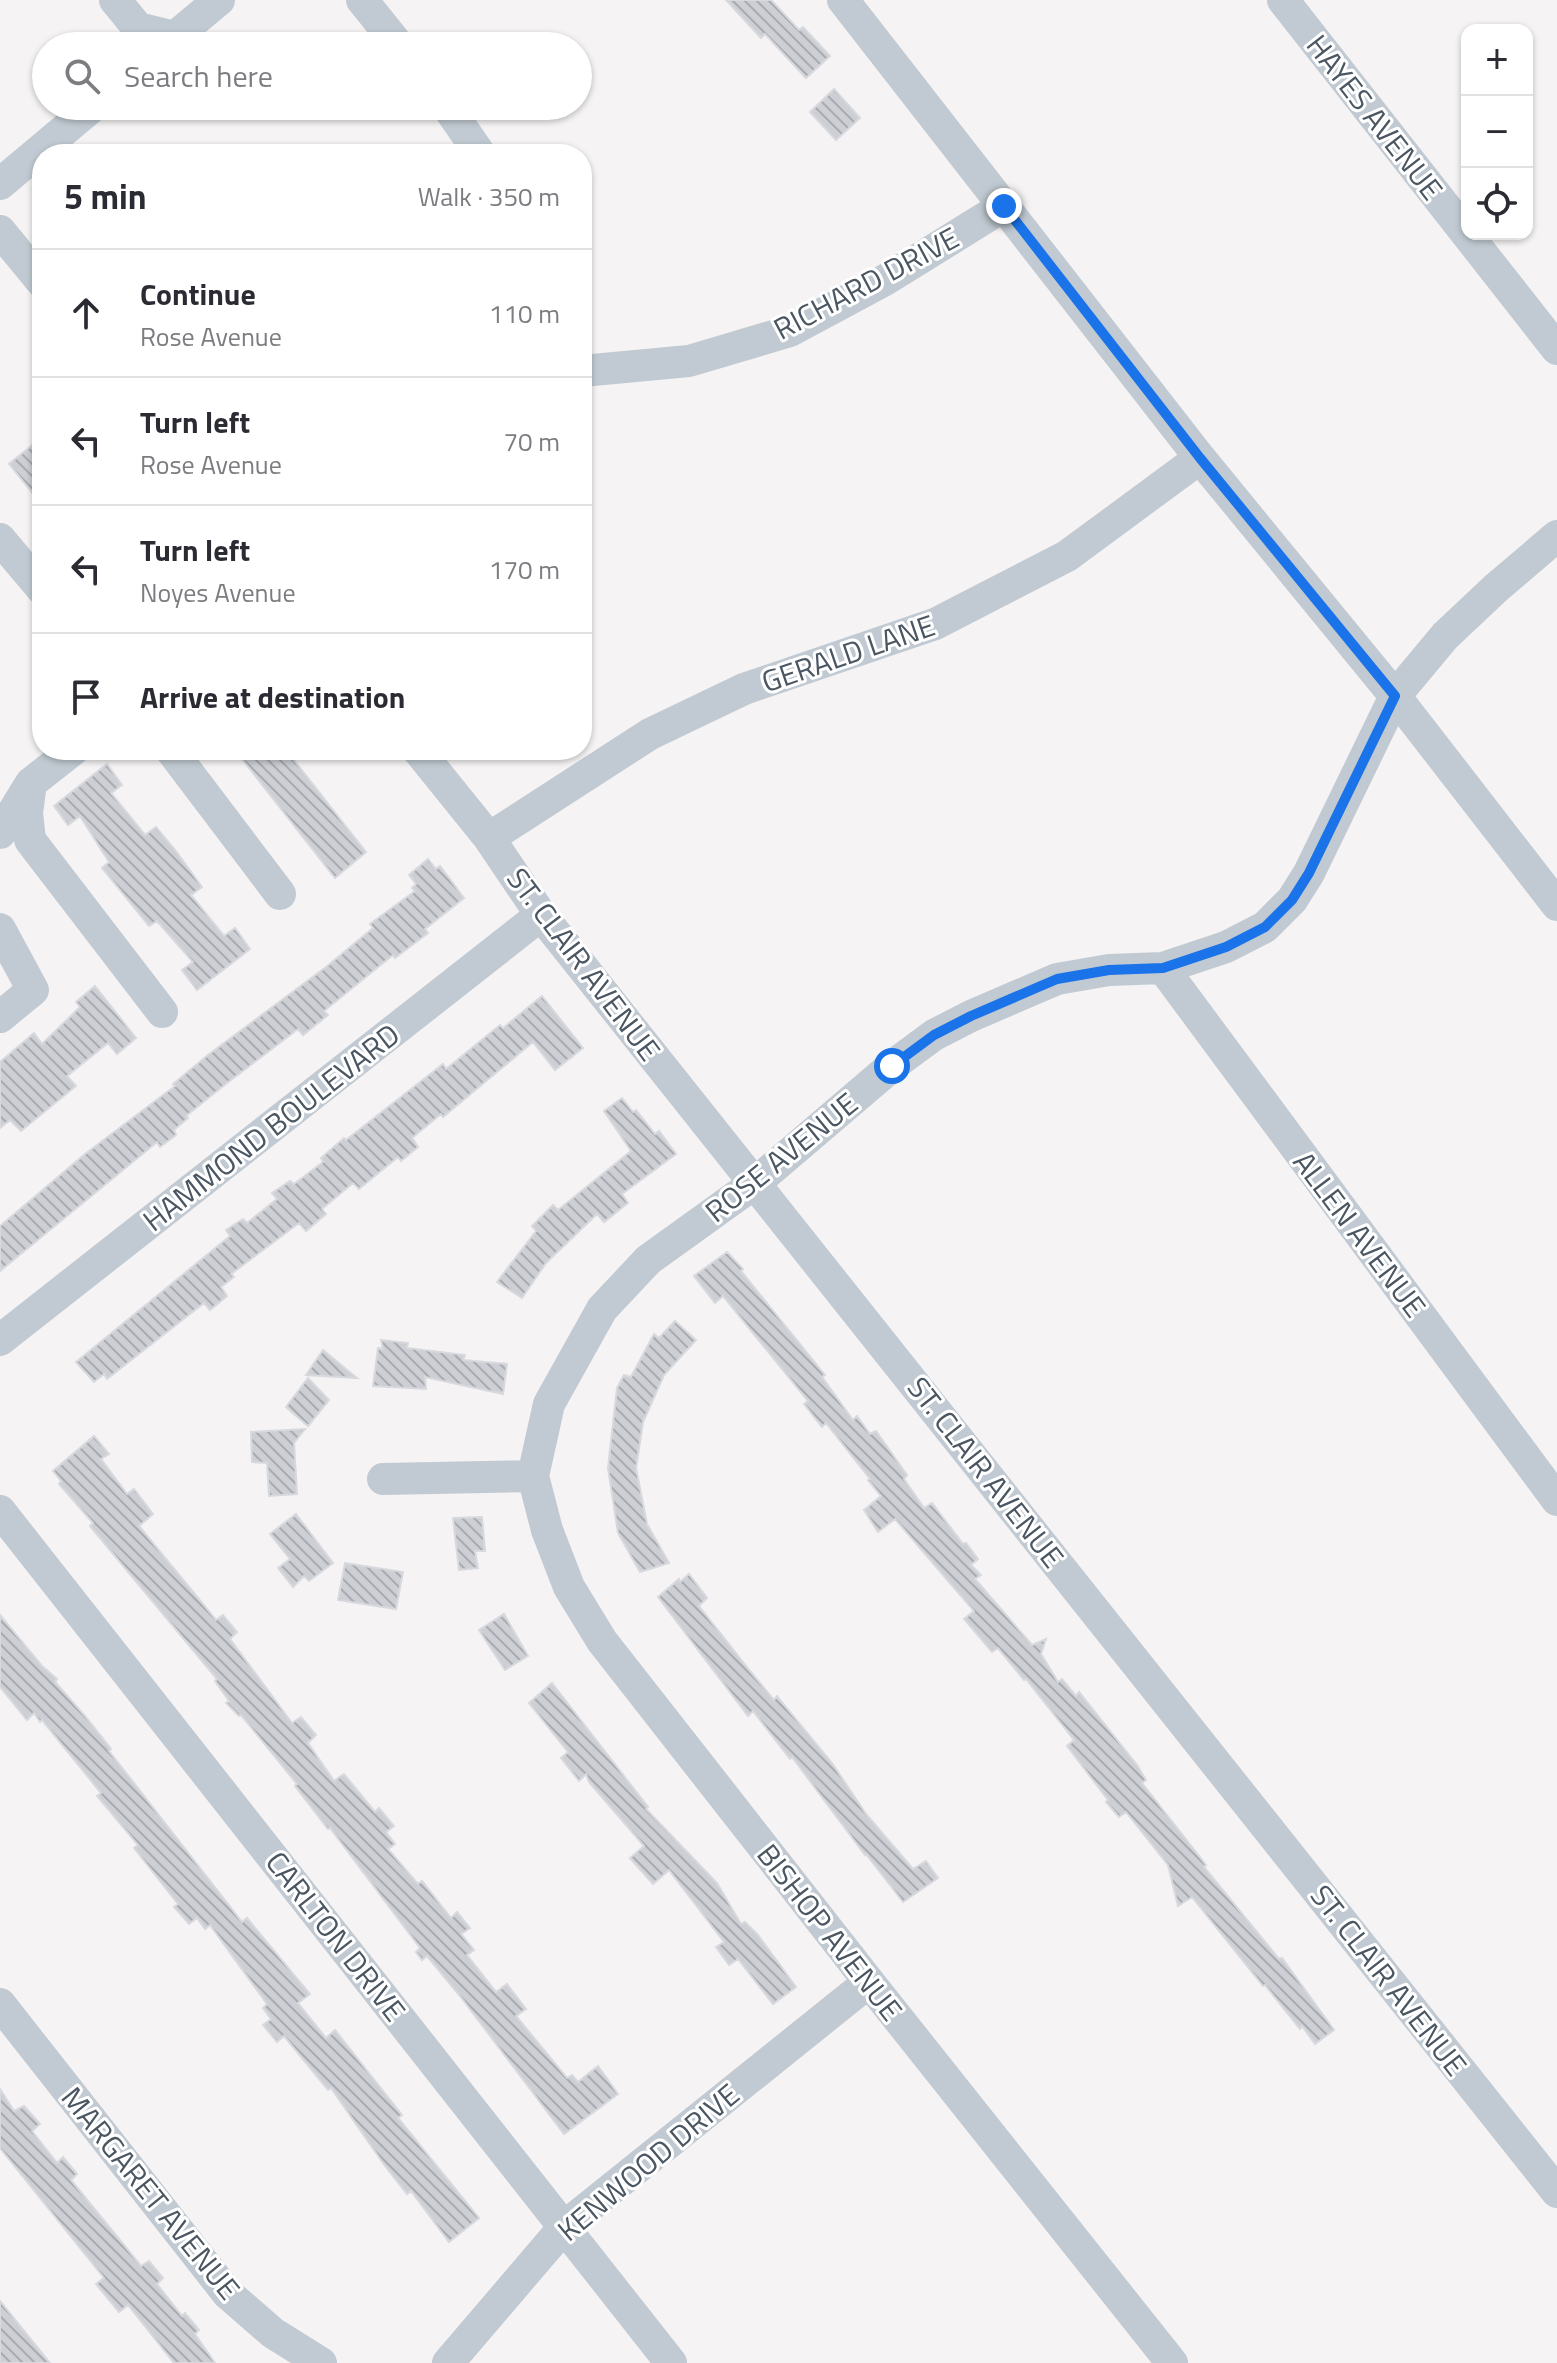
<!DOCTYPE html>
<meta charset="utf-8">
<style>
:root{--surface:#fff;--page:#f2f2f3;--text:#2b2b33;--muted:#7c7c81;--line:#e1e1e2}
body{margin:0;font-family:"Titillium Web",sans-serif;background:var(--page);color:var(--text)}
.controls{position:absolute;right:24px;top:24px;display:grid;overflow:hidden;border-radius:16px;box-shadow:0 2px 6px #0004}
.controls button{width:72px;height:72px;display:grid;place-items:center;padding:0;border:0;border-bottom:2px solid var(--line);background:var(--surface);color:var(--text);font:40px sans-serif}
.stop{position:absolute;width:24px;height:24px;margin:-18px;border:6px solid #1a73e8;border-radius:50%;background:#fff}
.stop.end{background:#1a73e8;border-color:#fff;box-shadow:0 2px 8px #0008}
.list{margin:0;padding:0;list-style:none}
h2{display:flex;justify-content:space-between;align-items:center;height:104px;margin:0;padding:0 32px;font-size:34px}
h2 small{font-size:26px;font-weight:400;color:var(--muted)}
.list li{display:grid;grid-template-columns:52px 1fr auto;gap:24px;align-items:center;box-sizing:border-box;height:128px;padding:0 32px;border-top:2px solid var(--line)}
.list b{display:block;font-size:30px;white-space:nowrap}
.list p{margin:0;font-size:26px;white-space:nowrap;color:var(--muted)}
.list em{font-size:26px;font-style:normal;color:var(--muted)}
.icon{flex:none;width:44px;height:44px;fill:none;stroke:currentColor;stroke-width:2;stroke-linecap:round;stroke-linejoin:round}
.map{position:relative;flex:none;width:1557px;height:2363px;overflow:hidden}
.search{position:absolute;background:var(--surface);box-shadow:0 2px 6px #0004;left:32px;top:32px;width:560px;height:88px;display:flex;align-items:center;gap:20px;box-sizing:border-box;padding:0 28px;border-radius:44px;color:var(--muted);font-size:30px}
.panel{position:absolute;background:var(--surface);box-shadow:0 2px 6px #0004;left:32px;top:144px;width:560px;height:616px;border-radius:32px}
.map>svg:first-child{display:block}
.building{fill:url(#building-back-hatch);stroke:#d7d9de;stroke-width:2}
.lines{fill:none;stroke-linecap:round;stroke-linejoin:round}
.minor{stroke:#c1cad2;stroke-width:32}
.route{stroke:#1a73e8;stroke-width:10}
.labels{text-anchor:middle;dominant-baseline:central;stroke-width:6;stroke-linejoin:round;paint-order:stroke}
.street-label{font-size:30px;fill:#4a5661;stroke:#fff}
</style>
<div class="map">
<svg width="1557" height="2363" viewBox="0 0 1557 2363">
<defs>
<pattern id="building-back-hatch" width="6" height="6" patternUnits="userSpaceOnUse" patternTransform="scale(2)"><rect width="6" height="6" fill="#cdcfd5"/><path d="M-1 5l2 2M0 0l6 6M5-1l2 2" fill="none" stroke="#a8abb0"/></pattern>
</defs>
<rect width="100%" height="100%" fill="#f5f3f3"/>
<!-- building -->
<path class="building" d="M 726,0 L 771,0 L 799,30 L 803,27 L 830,56 L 806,78 L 765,34 L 761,38 Z
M 834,89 L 860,118 L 836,140 L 810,112 Z
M 42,437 L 42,505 L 9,464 Z
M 235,750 L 286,750 L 366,852 L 335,878 Z
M 107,764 L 122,785 L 111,793 L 145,835 L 156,827 L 176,851 L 202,887 L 191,895 L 224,936 L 235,928 L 250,949 L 197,990 L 182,970 L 193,962 L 157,921 L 149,926 L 102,868 L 109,862 L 80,816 L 68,825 L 54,806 Z
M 428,859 L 436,869 L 440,866 L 464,898 L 425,929 L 428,933 L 395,958 L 393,955 L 324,1011 L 328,1015 L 303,1035 L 298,1029 L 227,1083 L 186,1116 L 188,1118 L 174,1130 L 176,1135 L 160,1147 L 157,1142 L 0,1271 L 0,1226 L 85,1154 L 175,1086 L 173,1084 L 208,1055 L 326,967 L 373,928 L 370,924 L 415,891 L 412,888 L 416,884 L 409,875 Z
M 95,986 L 136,1038 L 117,1054 L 108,1043 L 67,1076 L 76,1086 L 21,1131 L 10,1120 L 0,1128 L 0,1062 L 34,1033 L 42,1044 L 80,1007 L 76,1002 Z
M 542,996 L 583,1048 L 555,1070 L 533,1042 L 443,1117 L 441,1114 L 412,1138 L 418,1147 L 401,1161 L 398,1157 L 359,1189 L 353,1183 L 322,1209 L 326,1214 L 306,1231 L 299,1223 L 231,1274 L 234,1277 L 221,1287 L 227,1296 L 210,1310 L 204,1303 L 107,1379 L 104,1374 L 94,1382 L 76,1362 L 230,1236 L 226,1230 L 243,1219 L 247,1223 L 277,1199 L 272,1193 L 290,1181 L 294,1184 L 323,1162 L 321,1158 L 344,1138 L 346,1140 L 443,1064 L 446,1069 L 500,1025 L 503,1028 Z
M 622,1098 L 633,1112 L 636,1110 L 655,1134 L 659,1131 L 676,1154 L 622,1194 L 628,1203 L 604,1222 L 597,1214 L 546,1263 L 522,1298 L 497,1282 L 536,1231 L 532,1226 L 553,1205 L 558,1210 L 631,1151 L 604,1111 Z
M 727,1252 L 743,1269 L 741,1271 L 825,1375 L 822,1377 L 853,1420 L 857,1416 L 870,1434 L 876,1431 L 907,1475 L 904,1479 L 924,1508 L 932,1503 L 963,1544 L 966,1543 L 978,1559 L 971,1565 L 981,1575 L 975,1579 L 1032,1645 L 1046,1639 L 1041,1654 L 1058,1682 L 1062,1679 L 1076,1696 L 1079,1692 L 1137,1765 L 1146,1780 L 1142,1783 L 1206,1865 L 1204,1867 L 1279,1959 L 1282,1958 L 1334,2030 L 1315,2044 L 1302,2026 L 1300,2029 L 1265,1985 L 1263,1986 L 1192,1897 L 1178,1906 L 1168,1865 L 1126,1812 L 1119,1817 L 1106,1802 L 1108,1800 L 1067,1746 L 1074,1740 L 1026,1679 L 1024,1680 L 998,1648 L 992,1652 L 964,1619 L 974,1611 L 895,1519 L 878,1532 L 864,1510 L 881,1496 L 868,1480 L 870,1479 L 826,1423 L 822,1427 L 804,1404 L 808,1401 L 723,1296 L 715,1303 L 694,1276 Z
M 675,1321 L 696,1340 L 664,1375 L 643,1422 L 636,1468 L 647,1524 L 669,1563 L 640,1572 L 618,1533 L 608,1468 L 617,1388 L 624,1375 L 631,1377 L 654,1334 L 659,1338 Z
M 381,1340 L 408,1343 L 407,1348 L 465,1355 L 463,1360 L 507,1364 L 503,1394 L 425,1377 L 426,1389 L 373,1386 L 378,1348 L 383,1349 Z
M 323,1350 L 357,1378 L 306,1375 Z
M 308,1378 L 329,1400 L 308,1426 L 286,1407 Z
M 305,1429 L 294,1443 L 297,1494 L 269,1496 L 267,1463 L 252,1462 L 251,1432 Z
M 94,1436 L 109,1454 L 101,1459 L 127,1494 L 134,1489 L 153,1514 L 139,1526 L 216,1620 L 223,1615 L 237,1632 L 230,1639 L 292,1723 L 301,1717 L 316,1735 L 308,1743 L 334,1781 L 344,1774 L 375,1812 L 379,1808 L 394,1826 L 386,1832 L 395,1844 L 388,1849 L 418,1884 L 422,1881 L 451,1918 L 457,1912 L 470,1928 L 461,1934 L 474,1950 L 467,1955 L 496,1992 L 507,1984 L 526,2009 L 516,2016 L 567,2078 L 572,2075 L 578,2082 L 598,2066 L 618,2094 L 564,2134 L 460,1996 L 427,1956 L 422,1960 L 416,1952 L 420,1948 L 330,1828 L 328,1829 L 295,1786 L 297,1784 L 241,1715 L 239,1716 L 226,1703 L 229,1701 L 215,1681 L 217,1679 L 90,1526 L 93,1523 L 59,1484 L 61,1481 L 53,1471 Z
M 296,1514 L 333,1563 L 309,1581 L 304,1576 L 293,1587 L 278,1568 L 290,1559 L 270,1534 Z
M 482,1517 L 485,1551 L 475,1551 L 478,1568 L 459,1570 L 453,1518 Z
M 345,1563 L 403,1572 L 396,1609 L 338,1600 Z
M 689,1574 L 707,1598 L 699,1606 L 750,1671 L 774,1700 L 777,1696 L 832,1763 L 866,1814 L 913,1869 L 926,1861 L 938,1878 L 903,1902 L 866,1854 L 865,1855 L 792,1757 L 790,1759 L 753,1711 L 748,1716 L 658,1597 L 679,1579 L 680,1582 Z
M 504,1614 L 528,1656 L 505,1670 L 479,1630 Z
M 0,1615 L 42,1666 L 57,1679 L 55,1682 L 85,1716 L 111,1749 L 109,1751 L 242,1922 L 247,1918 L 310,1994 L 298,2003 L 326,2038 L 335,2030 L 402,2115 L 398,2118 L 479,2218 L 449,2242 L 411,2191 L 407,2194 L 385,2166 L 331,2088 L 328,2090 L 284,2036 L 277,2042 L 263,2025 L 271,2019 L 263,2008 L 267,2004 L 210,1925 L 205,1929 L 197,1918 L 189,1924 L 174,1907 L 178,1904 L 134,1848 L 138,1845 L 97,1796 L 101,1793 L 42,1720 L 40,1722 L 34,1713 L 27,1720 L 0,1687 Z
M 552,1683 L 648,1807 L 646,1809 L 717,1883 L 741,1924 L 745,1922 L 758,1935 L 796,1987 L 773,2004 L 738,1959 L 729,1965 L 716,1947 L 724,1942 L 669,1870 L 653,1884 L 630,1858 L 644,1846 L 589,1782 L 586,1774 L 579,1781 L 561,1758 L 568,1752 L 529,1703 Z
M 0,2089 L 14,2111 L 24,2106 L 40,2124 L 32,2131 L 57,2163 L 63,2157 L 77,2174 L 71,2180 L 141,2266 L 149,2261 L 163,2278 L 157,2284 L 182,2316 L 185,2313 L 199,2330 L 195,2334 L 215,2363 L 174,2363 L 128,2305 L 119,2312 L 96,2284 L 104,2278 L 0,2148 Z
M 0,2301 L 50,2363 L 0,2363 Z"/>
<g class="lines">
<!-- minor -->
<path class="minor" d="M 115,0 L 138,28 L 175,37
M 362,0 L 399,46
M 843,0 L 1200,458 L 1395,696 L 1557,905
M 1283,0 L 1557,349
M 164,46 L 219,0
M 447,106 L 480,154
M 0,184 L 93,106
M 0,231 L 42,282
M 582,371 L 689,361 L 790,331 L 885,280 L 1004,206
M 0,539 L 42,589
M 171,750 L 280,894
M 418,750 L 489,838 L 541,915 L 1557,2192
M 31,783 L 27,813 L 30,840 L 162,1012
M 0,833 L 31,783 L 73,750
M 489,838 L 650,734 L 744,689 L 935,624 L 1067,556 L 1200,458
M 0,929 L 33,990 L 0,1017
M 1163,968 L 1557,1500
M 0,1340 L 541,915
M 383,1479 L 533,1476
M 0,1511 L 671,2363
M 0,2004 L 228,2294 L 273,2333 L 321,2363
M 448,2363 L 565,2226 L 869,1982
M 1172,2363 L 869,1982 L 602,1641 L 569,1587 L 547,1530 L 533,1476 L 549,1404 L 602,1309 L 648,1260 L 755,1183 L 892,1066 L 934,1035 L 971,1016 L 1057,979 L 1109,970 L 1163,968 L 1226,947 L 1265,927 L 1292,900 L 1309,873 L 1395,696 L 1445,636 L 1496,588 L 1557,536"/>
</g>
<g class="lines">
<!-- route -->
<path class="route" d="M 892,1066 L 934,1035 L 971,1016 L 1057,979 L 1109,970 L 1163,968 L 1226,947 L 1265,927 L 1292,900 L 1309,873 L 1395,696 L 1200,458 L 1004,206"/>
</g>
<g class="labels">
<!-- street labels -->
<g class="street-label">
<text transform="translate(1375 117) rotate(52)">HAYES AVENUE</text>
<text transform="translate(866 283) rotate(-28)">RICHARD DRIVE</text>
<text transform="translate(848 653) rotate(-19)">GERALD LANE</text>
<text transform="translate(584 964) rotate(53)">ST. CLAIR AVENUE</text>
<text transform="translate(271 1127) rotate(-38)">HAMMOND BOULEVARD</text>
<text transform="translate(781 1157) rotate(-39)">ROSE AVENUE</text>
<text transform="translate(1360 1234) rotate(53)">ALLEN AVENUE</text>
<text transform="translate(986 1472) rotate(52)">ST. CLAIR AVENUE</text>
<text transform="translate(830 1932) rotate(52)">BISHOP AVENUE</text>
<text transform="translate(336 1936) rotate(52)">CARLTON DRIVE</text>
<text transform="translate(1389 1980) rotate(52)">ST. CLAIR AVENUE</text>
<text transform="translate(648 2162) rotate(-40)">KENWOOD DRIVE</text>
<text transform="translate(151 2193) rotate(51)">MARGARET AVENUE</text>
</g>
</g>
</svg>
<div class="controls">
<button>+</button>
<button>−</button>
<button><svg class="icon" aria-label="locate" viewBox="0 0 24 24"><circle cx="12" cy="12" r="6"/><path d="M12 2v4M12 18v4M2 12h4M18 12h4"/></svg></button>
</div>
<div class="stop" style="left:892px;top:1066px"></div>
<div class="stop end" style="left:1004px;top:206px"></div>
<div class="search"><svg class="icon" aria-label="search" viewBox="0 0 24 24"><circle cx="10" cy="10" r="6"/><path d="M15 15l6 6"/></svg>Search here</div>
<section class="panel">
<h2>5 min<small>Walk · 350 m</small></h2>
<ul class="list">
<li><svg class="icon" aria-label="ahead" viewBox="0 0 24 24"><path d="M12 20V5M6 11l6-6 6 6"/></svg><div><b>Continue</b><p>Rose Avenue</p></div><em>110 m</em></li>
<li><svg class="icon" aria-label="left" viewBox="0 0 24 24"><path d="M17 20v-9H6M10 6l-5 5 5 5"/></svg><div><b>Turn left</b><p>Rose Avenue</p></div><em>70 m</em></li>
<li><svg class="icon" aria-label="left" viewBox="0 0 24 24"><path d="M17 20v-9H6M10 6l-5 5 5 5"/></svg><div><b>Turn left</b><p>Noyes Avenue</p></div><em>170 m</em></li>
<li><svg class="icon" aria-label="arrive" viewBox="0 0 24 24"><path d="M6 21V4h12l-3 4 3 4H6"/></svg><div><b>Arrive at destination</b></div></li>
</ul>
</section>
</div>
